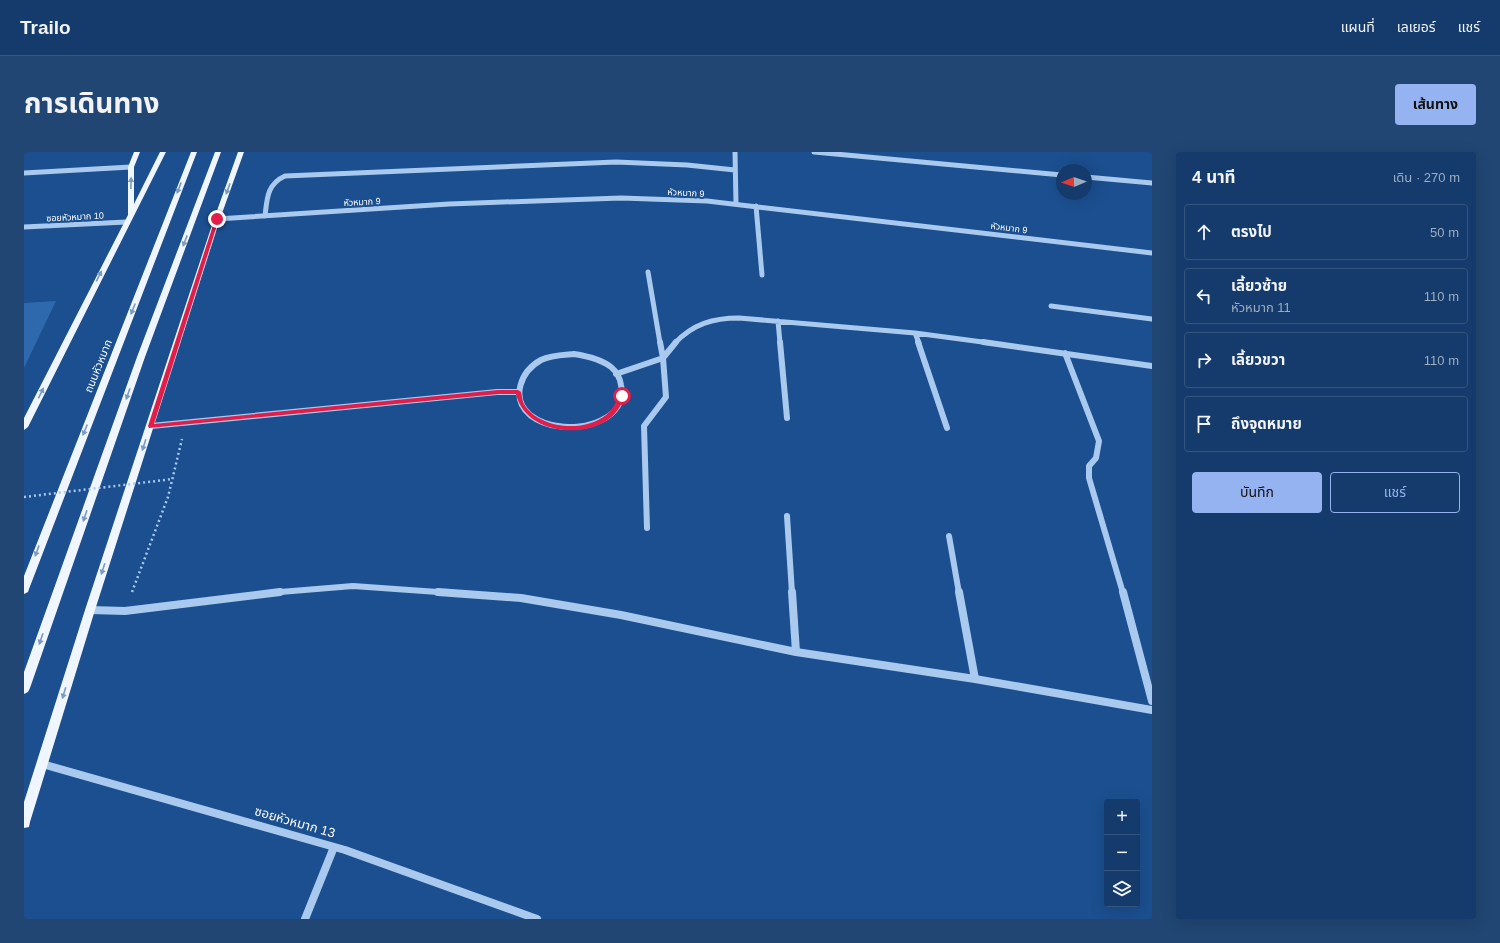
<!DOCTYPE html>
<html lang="th">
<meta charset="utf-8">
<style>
:root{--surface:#143b6b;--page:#214673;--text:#f1f3f6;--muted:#9dadc1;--line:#33557e;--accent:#95b2f1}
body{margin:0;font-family:Helvetica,"Noto Sans Thai",sans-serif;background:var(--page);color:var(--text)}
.controls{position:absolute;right:12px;bottom:12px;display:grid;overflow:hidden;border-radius:4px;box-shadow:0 4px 16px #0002}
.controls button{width:36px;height:36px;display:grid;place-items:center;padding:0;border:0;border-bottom:1px solid var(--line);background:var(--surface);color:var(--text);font:20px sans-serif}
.compass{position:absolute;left:1032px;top:12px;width:36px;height:36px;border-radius:50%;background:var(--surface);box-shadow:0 4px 16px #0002;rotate:268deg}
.stop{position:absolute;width:12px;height:12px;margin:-9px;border:3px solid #e11d48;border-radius:50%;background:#fff}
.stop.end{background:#e11d48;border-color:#fff;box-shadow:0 1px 4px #0008}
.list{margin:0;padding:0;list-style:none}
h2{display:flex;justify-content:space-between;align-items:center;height:52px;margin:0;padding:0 16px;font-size:17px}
h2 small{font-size:13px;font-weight:400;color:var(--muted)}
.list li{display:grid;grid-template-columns:26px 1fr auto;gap:12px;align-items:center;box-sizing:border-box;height:56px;margin:0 8px 8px;padding:0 8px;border:1px solid var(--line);border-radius:4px}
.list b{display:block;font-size:15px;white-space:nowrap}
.list p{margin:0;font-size:13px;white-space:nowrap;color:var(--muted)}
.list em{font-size:13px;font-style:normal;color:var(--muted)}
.actions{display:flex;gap:8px;padding:12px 16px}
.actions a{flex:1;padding:9px 0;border:1px solid var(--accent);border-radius:4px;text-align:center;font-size:14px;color:var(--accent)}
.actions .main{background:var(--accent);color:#111}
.icon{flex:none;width:22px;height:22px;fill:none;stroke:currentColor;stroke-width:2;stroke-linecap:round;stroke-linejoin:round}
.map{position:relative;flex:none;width:1128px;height:767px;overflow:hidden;border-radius:4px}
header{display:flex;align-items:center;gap:24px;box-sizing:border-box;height:56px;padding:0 20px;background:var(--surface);border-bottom:1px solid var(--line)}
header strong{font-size:19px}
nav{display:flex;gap:22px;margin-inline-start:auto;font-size:14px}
.intro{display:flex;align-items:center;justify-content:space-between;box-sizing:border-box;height:96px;padding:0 24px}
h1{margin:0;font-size:28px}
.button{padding:10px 18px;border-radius:4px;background:var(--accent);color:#111;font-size:14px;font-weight:700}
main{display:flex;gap:24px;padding:0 24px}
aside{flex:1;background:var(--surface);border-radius:4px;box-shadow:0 4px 16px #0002}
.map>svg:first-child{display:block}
.green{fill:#2e69ad}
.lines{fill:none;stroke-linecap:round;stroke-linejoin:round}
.path{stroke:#a9c9ee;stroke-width:2.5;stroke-dasharray:2 3;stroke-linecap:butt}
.minor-far2{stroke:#a9c9ee;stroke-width:5}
.minor-far1{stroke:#a9c9ee;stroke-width:6}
.minor{stroke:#a9c9ee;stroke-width:8}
.major{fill:#f0f6ff;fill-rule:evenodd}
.path-bridge{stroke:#a9c9ee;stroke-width:2.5;stroke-dasharray:2 3;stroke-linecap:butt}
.oneway{fill:#7b9ac1}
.route{fill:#e11d48}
.labels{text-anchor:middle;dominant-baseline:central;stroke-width:4;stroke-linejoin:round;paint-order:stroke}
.far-street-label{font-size:9px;fill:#fff;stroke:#1b4f8f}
.street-label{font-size:11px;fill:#fff;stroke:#1b4f8f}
.near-street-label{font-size:13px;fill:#fff;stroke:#1b4f8f}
</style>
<header>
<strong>Trailo</strong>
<nav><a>แผนที่</a><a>เลเยอร์</a><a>แชร์</a></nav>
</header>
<div class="intro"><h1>การเดินทาง</h1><a class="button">เส้นทาง</a></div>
<main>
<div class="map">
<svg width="1128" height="767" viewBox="0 0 1128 767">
<rect width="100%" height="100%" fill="#1b4f8f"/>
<!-- green -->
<path class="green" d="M 32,149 L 0,216 L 0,151 Z"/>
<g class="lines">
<!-- path -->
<path class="path" d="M 108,440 L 144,345 L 158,287"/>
<!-- minor-far2 -->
<path class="minor-far2" d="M 711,0 L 712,52
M 790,0 L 1038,23
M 0,21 L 107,15
M 1062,25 L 1128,31
M 732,54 L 738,123
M 241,64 C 243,47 243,32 261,24 L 592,10 L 663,13 L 711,18
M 193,67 L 425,52 L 597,46 L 683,49 L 1128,101
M 0,75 L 102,70
M 624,120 L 636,191
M 1027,154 L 1128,167
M 754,169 L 756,191
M 891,181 L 895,191
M 651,191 C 669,172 689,166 715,166 L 891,181 L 966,191"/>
<!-- minor-far1 -->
<path class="minor-far1" d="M 756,190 L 763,266
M 894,190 L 923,276
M 959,190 L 1128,214
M 1041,201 L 1075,289 L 1072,306 L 1065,314 L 1065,326 L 1099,441
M 550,202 C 563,204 577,207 587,215 C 593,220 596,226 597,233 C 604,267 559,279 534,274 C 524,273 514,269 506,263 C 486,246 497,219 517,208 C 527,203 539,203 550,202 Z
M 592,222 L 639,206 L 636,190
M 127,274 L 473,240 L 494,240
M 763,364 L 768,441
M 623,376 L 620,274 L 642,245 L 639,206 L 652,190
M 925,384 L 935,441
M 244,441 L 329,434 L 428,441"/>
<!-- minor -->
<path class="minor" d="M 414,440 L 497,446 L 597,463 L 772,500 L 951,527 L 1128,558
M 768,440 L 772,500
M 935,440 L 951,527
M 1099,440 L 1128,549
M 66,458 L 101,459 L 256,440
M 18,612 L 321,698 L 513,767
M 281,767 L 310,695"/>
<!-- major -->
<path class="major" d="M 110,0 L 116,0 L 110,15 L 110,52 L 136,0 L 142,0 L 4,275 L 0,278 L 0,266 L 104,63 L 104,15 Z
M 167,0 L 173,0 L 5,437 L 4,440 L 0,442 L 0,424 Z
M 191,0 L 197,0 L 121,205 L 6,536 L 4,540 L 0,542 L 0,520 L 113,205 Z
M 214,0 L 220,0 L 196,67 L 71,458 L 6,670 L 5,675 L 0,676 L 0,650 L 61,458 L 190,67 Z"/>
<!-- path-bridge -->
<path class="path-bridge" d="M 0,345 L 149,327"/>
</g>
<!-- one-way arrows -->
<defs><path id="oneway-solid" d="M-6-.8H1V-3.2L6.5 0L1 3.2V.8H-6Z"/></defs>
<g class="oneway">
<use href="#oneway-solid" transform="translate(107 31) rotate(-89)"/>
<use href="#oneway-solid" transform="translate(155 36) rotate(111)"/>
<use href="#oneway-solid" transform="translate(204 37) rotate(110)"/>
<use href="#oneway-solid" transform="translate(161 89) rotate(111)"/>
<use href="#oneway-solid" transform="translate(75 124) rotate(-64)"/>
<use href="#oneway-solid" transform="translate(109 157) rotate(112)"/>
<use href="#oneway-solid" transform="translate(17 241) rotate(-64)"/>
<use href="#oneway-solid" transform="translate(104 242) rotate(109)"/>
<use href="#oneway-solid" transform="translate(61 278) rotate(112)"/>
<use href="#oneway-solid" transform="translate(120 293) rotate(108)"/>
<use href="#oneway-solid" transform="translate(61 364) rotate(109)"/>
<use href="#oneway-solid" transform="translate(13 399) rotate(110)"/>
<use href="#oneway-solid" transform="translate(79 417) rotate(108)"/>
<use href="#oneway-solid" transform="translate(17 487) rotate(109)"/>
<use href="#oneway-solid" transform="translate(40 541) rotate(107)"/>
</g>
<!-- route -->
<path class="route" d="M 193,65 L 195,67 L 130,272 L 474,238 L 494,238 L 497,240 C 498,244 498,248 500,252 C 515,277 560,281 582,263 C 589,257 592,250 596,242 L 601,244 C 597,253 593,261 585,267 C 556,288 501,280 492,242 L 474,242 L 125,276 L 124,274 L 191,67 Z"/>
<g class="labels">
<!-- far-street labels -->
<g class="far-street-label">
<text transform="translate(662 41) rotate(3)">หัวหมาก 9</text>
<text transform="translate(338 50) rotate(-3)">หัวหมาก 9</text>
<text transform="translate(51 65) rotate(-3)">ซอยหัวหมาก 10</text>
<text transform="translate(985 76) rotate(7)">หัวหมาก 9</text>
</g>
<!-- street labels -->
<g class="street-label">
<text transform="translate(74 214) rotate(-68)">ถนนหัวหมาก</text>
</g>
<!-- near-street labels -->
<g class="near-street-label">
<text transform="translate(271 670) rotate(16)">ซอยหัวหมาก 13</text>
</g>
</g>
</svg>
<div class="controls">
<button>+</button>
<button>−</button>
<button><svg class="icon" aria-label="layers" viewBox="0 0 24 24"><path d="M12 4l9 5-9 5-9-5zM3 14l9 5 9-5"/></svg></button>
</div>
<svg class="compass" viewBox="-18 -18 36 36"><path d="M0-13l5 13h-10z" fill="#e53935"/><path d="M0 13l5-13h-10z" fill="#9dadc1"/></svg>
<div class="stop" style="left:598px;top:244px"></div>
<div class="stop end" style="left:193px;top:67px"></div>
</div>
<aside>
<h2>4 นาที<small>เดิน · 270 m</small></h2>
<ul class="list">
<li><svg class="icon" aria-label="ahead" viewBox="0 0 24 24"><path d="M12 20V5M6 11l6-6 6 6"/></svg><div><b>ตรงไป</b></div><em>50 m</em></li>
<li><svg class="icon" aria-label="left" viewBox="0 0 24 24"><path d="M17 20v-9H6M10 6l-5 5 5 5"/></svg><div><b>เลี้ยวซ้าย</b><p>หัวหมาก 11</p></div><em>110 m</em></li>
<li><svg class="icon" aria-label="right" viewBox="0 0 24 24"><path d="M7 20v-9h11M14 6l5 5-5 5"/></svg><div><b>เลี้ยวขวา</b></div><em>110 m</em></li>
<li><svg class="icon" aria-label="arrive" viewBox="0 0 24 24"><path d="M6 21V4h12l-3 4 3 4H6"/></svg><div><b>ถึงจุดหมาย</b></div></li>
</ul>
<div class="actions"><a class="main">บันทึก</a><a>แชร์</a></div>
</aside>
</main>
